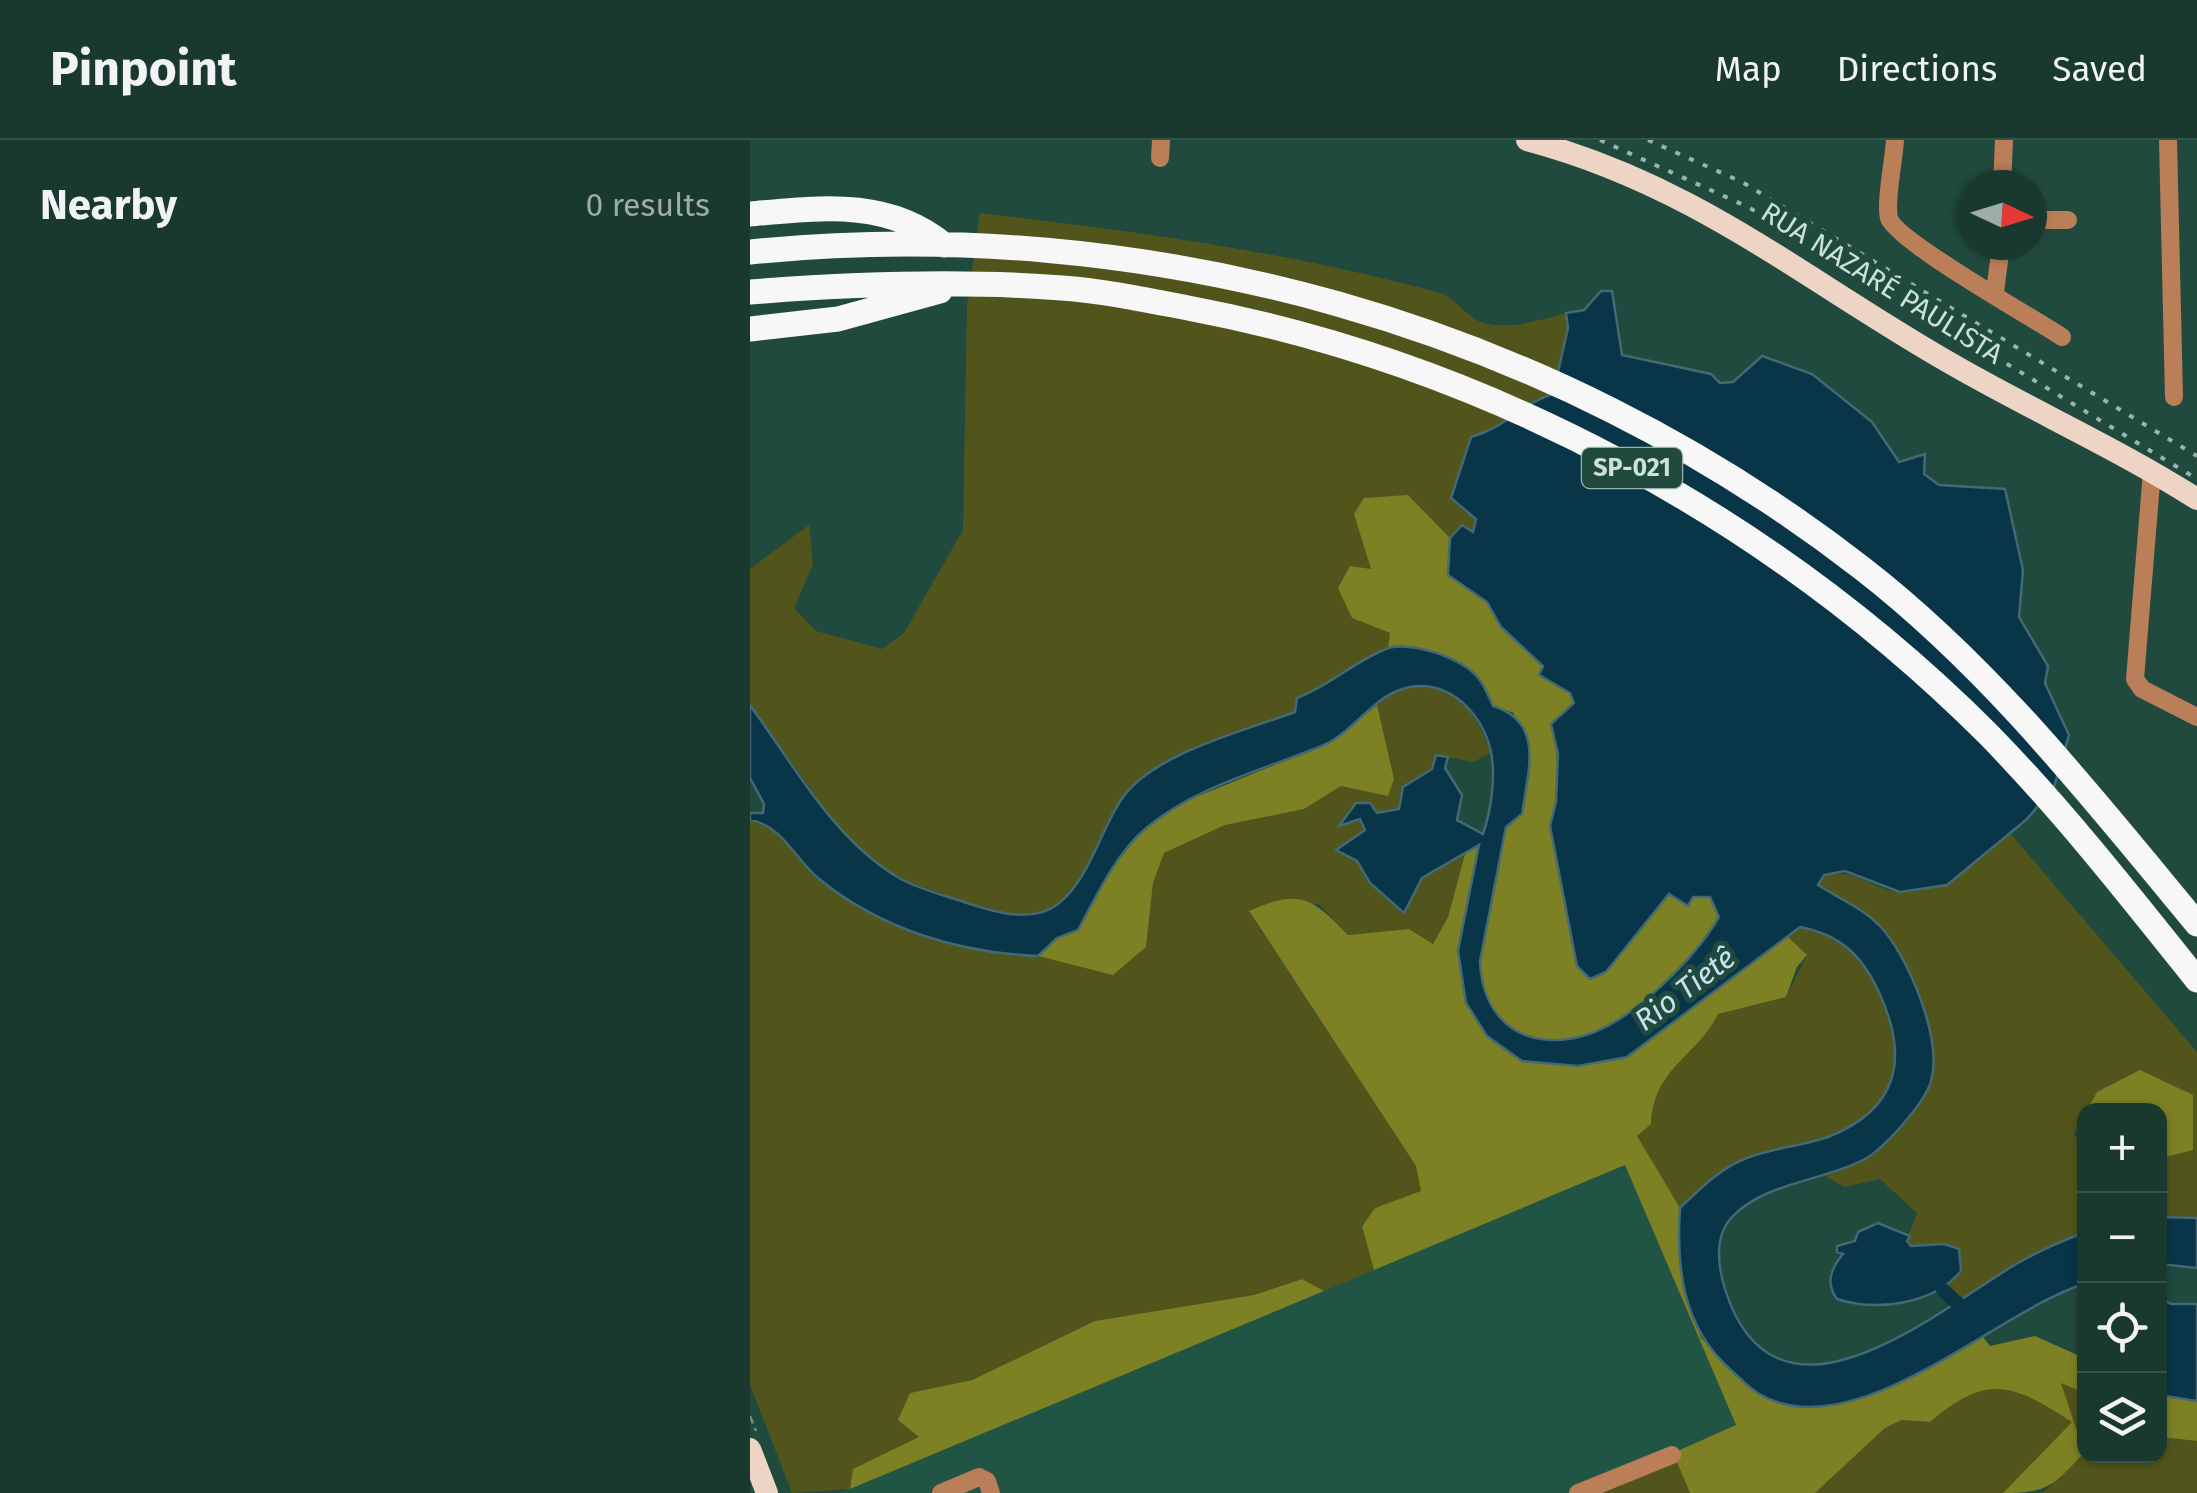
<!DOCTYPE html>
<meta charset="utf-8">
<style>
:root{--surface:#19382e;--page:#26433a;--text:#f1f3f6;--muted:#9facaa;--line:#37524a}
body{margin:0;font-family:"Fira Sans",sans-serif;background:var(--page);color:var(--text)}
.controls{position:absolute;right:30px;bottom:30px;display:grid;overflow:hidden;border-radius:20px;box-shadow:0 2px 8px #0004}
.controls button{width:90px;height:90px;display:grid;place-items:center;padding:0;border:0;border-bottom:2px solid var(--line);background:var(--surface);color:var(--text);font:50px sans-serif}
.compass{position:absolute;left:1207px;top:30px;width:90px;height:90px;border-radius:50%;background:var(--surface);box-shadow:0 2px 8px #0004;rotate:94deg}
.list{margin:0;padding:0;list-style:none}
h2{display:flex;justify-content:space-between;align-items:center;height:130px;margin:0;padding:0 40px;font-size:42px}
h2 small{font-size:32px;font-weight:400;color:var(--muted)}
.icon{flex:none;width:55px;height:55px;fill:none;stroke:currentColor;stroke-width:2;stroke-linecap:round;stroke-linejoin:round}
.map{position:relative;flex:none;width:1447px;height:1353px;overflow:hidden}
header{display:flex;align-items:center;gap:60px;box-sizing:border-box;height:140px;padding:0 50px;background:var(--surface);border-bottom:2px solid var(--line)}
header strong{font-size:48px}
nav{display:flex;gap:55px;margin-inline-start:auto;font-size:35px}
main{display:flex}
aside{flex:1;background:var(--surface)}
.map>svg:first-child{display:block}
.built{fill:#205546}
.green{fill:#52551b}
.forest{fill:#7d8123}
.water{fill:#083548;stroke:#426974;stroke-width:2.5}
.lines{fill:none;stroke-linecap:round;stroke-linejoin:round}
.canal{stroke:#083548;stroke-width:14}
.path{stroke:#6d8e83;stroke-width:2.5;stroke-dasharray:8 5;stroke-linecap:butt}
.minor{stroke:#ba7e58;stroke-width:18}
.major{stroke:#edd4c5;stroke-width:22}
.highway{stroke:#f7f7f7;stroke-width:25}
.rail{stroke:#9ab5ac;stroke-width:4;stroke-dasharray:5 10;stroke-linecap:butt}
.labels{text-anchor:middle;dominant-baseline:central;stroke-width:10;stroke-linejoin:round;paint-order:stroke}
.shield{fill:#214a3e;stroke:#98b4aa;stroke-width:2.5}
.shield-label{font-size:25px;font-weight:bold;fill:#cbe1d9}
.street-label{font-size:28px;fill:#cbe1d9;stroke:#214a3e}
.water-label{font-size:30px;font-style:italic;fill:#c6e1ef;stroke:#214a3e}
</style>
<header>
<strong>Pinpoint</strong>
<nav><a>Map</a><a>Directions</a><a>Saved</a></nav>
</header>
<main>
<aside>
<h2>Nearby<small>0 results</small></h2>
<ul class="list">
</ul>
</aside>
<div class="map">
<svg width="1447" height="1353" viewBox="0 0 1447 1353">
<rect width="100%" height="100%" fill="#214a3e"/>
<!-- built -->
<path class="built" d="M 875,1025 L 986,1285 L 850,1346 L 852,1353 L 90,1353 Z"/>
<!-- green -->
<path class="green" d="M 230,73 C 386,91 539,112 690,153 C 707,158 717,179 734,183 C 761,190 790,180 816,173 L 818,188 L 803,254 L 786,259 L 751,288 L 723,392 L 712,385 L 700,398 L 658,355 L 602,478 L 640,493 L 638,508 L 576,547 L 547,558 L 546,572 L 402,630 L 373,656 L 323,752 L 305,768 L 282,775 L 239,771 L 151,739 L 120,718 L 86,684 L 0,565 L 0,429 L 59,385 L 63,424 L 44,468 L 66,491 L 132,509 L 154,493 L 213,390 L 217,167 Z
M 669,545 C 714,552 725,572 741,613 L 723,622 L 687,615 L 683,629 L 654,647 L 649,669 L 627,673 L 620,663 L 591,685 L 610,678 L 615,690 L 587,709 L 607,721 L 620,743 L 654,773 L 672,738 L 715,714 L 698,777 L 683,804 L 659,789 L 598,795 L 569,764 L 499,772 L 666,1026 L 672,1051 L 625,1068 L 612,1085 L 624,1130 L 574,1151 L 552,1139 L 504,1155 L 345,1181 L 222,1240 L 160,1253 L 170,1297 L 104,1329 L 100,1349 L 42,1353 L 0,1245 L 0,680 L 27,692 L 65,736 L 214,807 L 288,816 L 363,834 L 396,807 L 403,743 L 414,713 L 475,685 L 554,669 L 591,646 L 644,639 L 627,565 L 645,551 Z
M 1260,693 L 1447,912 L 1447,1081 L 1410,1077 L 1410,1025 L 1443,956 L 1347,952 L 1324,994 L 1334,1009 L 1334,1093 L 1270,1122 L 1208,1161 L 1193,1150 L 1198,1148 L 1186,1106 L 1161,1106 L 1156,1102 L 1167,1073 L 1130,1039 L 1094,1047 L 1074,1035 C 1159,1003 1158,973 1179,892 L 1067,746 L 1074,735 C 1110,728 1121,751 1151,752 C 1197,753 1226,720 1260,693 Z
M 1049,787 C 1092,795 1114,817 1131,856 C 1159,920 1147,970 1078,997 C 1052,1006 1022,1008 997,1018 C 970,1028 950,1049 930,1068 L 886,996 L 901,984 C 904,927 947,917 967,874 L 1036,857 L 1057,815 L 1036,795 Z
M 1311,1241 L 1334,1253 L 1334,1308 L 1322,1282 L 1253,1353 L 1065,1353 L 1135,1288 L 1152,1280 L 1180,1282 C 1237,1233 1261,1242 1321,1281 Z
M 1410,1297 L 1447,1301 L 1447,1353 L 1293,1353 L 1334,1313 L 1410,1316 Z
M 923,1313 L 940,1353 L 852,1353 L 849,1346 Z"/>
<!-- forest -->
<path class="forest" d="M 658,355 L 700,398 L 698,435 L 737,462 L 751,487 L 793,526 L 789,536 L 820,553 L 824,563 L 801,584 C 810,619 809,651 800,686 L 856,832 L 919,754 L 961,757 L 969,778 C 945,818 883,881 836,895 C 776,913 731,883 730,821 L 756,687 L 764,573 L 744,566 C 718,518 691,512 638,508 L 640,493 L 602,478 L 588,448 L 600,426 L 621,429 L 604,374 L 614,358 Z
M 627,565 L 644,639 L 638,656 L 591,646 L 554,669 L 475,685 L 414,713 L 403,743 L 396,807 L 363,835 L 288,816 L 307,798 L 328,790 L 358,733 L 393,690 L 436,661 L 579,603 Z
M 730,704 L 708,811 L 737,896 L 877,917 L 1036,795 L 1057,815 L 1047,827 L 1036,857 L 968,874 C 947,917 904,927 901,984 L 887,996 L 930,1068 L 928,1104 L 951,1198 L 1011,1255 L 1051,1267 L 1110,1258 L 1175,1231 L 1233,1197 L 1240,1206 L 1285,1196 L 1334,1218 L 1334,1253 L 1311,1243 L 1334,1313 C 1303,1345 1300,1353 1253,1353 L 1322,1282 C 1262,1243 1237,1233 1180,1282 L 1152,1280 L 1135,1288 L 1065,1353 L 940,1353 L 923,1313 L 986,1285 L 875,1025 L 624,1130 L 612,1086 L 625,1068 L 671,1051 L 666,1026 L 499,771 C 549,749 561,756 598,795 L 659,789 L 683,804 L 698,777 L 715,714 Z
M 1390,930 L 1443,955 L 1443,1010 L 1415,1017 L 1410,1025 L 1410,971 L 1337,970 L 1347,952 Z
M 552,1139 L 574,1151 L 100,1349 L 103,1329 L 169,1297 L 148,1280 L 160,1253 L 222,1240 L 345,1181 L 504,1155 Z
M 1410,1255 L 1447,1261 L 1447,1301 L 1410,1297 Z"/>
<!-- water -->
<path class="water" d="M 851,151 L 862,151 L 872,215 L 961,234 L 970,243 L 983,242 L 1012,216 L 1062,234 L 1122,282 L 1149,322 L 1175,314 L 1174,334 L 1189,345 L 1255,349 L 1273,430 L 1269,477 L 1298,526 L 1295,543 L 1319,595 L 1304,647 L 1277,679 L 1197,745 L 1150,752 L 1095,731 L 1074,735 L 1068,745 C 1090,759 1111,767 1130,786 C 1158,816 1193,899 1181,941 C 1175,963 1133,1010 1113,1020 C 1072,1041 1014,1043 982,1077 C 964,1096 968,1126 975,1149 C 1025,1309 1185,1173 1266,1124 C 1287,1112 1311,1101 1334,1093 L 1334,1144 C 1247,1171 1106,1308 1011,1255 C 1000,1249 990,1238 981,1230 C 933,1188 926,1129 930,1068 C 950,1049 970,1028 997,1018 C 1022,1008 1052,1006 1078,997 C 1147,970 1159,920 1131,857 C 1114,817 1092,795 1050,787 L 877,917 L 828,926 L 772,921 L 737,896 L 716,863 L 708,811 L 729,705 L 672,738 L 654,773 L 620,743 L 607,721 L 586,710 L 615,690 L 610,679 L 589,686 L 606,663 L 620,663 L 627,673 L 649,669 L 653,647 L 682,629 L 686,615 L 698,617 L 695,628 L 712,655 L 707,680 L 733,694 C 741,670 746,638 741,612 C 732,569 691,532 647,551 C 620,562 601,593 574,605 C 514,630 445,646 395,689 C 365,715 347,755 328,790 L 307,798 L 288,816 C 209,813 130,789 68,738 C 44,718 33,686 0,680 L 0,673 L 13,673 L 14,664 L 0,638 L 0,565 C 43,624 84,700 149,738 C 170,750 197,756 220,764 C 247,773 284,783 308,764 C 338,741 350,692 371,660 C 401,614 494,591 545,572 L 547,558 C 579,546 605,521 636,509 C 660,500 714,518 729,539 C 735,547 739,557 743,566 C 795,582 778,630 772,674 L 756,687 L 730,821 C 732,882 776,913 836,895 C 883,881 945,818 969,777 L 960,757 L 943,757 L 938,766 L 919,754 L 856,832 L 840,839 L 827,826 L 800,686 L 806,662 L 808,614 L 801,584 L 824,563 L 820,553 L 789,535 L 793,526 L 751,487 L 737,462 L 698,435 L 700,398 L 712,385 L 723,392 L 726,379 L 701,358 L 721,297 C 759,286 770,264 803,254 L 818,188 L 816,173 L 834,170 Z
M 1410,1077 L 1447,1078 L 1447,1128 L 1410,1124 Z
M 1128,1083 L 1160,1096 L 1157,1101 L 1161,1106 L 1194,1104 L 1209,1109 L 1211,1131 C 1184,1164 1127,1172 1087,1159 C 1075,1143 1081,1128 1093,1114 L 1087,1112 L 1087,1106 L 1105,1101 L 1108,1092 Z
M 1410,1157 L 1421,1164 L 1447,1164 L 1447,1261 L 1410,1255 Z"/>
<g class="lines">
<!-- canal -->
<path class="canal" d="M 1193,1150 L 1218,1173"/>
<!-- path -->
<path class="path" d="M 0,1276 L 6,1291"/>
<!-- minor -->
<path class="minor" d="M 1145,0 C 1144,19 1135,62 1139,78 C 1146,101 1285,179 1312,197
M 1418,0 L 1424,257
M 410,18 L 411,0
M 1252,45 L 1254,0
M 1282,80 L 1318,80
M 1245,152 L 1251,105
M 1402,331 L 1385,539 L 1392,549 L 1447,577
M 191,1353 L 229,1337 L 237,1341 L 241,1353
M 828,1353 L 922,1315"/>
<!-- major -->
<path class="major" d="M 777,0 C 946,45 1053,139 1200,223 C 1281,270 1367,308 1447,359
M 0,1309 L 17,1353"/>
<!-- highway -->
<path class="highway" d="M 0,74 C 69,68 137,58 194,105
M 0,112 C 396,72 798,184 1113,429 C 1242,529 1344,660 1447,784
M 0,152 C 104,144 208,140 312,148 C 354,151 396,160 438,168 C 739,225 1022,378 1239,595 C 1314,672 1380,756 1447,840
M 0,189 L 88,179 L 190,151"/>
<!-- rail -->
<path class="rail" d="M 850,0 L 998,67 L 1447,339
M 898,0 L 992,42 L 1447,316"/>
</g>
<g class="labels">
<!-- shield labels -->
<rect class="shield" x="832" y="308" width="100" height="40" rx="8"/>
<g class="shield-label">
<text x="882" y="328">SP-021</text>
</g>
<!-- street labels -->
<g class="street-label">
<text transform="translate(1132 143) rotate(32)">RUA NAZARÉ PAULISTA</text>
</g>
<!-- water labels -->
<g class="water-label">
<text transform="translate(935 849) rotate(-37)">Rio Tietê</text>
</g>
</g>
</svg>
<div class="controls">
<button>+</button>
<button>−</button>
<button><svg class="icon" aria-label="locate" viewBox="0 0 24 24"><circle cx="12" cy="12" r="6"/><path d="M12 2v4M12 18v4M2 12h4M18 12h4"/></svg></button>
<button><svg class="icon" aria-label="layers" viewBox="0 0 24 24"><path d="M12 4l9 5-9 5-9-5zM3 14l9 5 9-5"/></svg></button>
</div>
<svg class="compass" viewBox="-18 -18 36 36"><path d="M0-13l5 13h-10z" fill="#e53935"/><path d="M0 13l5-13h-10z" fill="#9facaa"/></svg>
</div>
</main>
